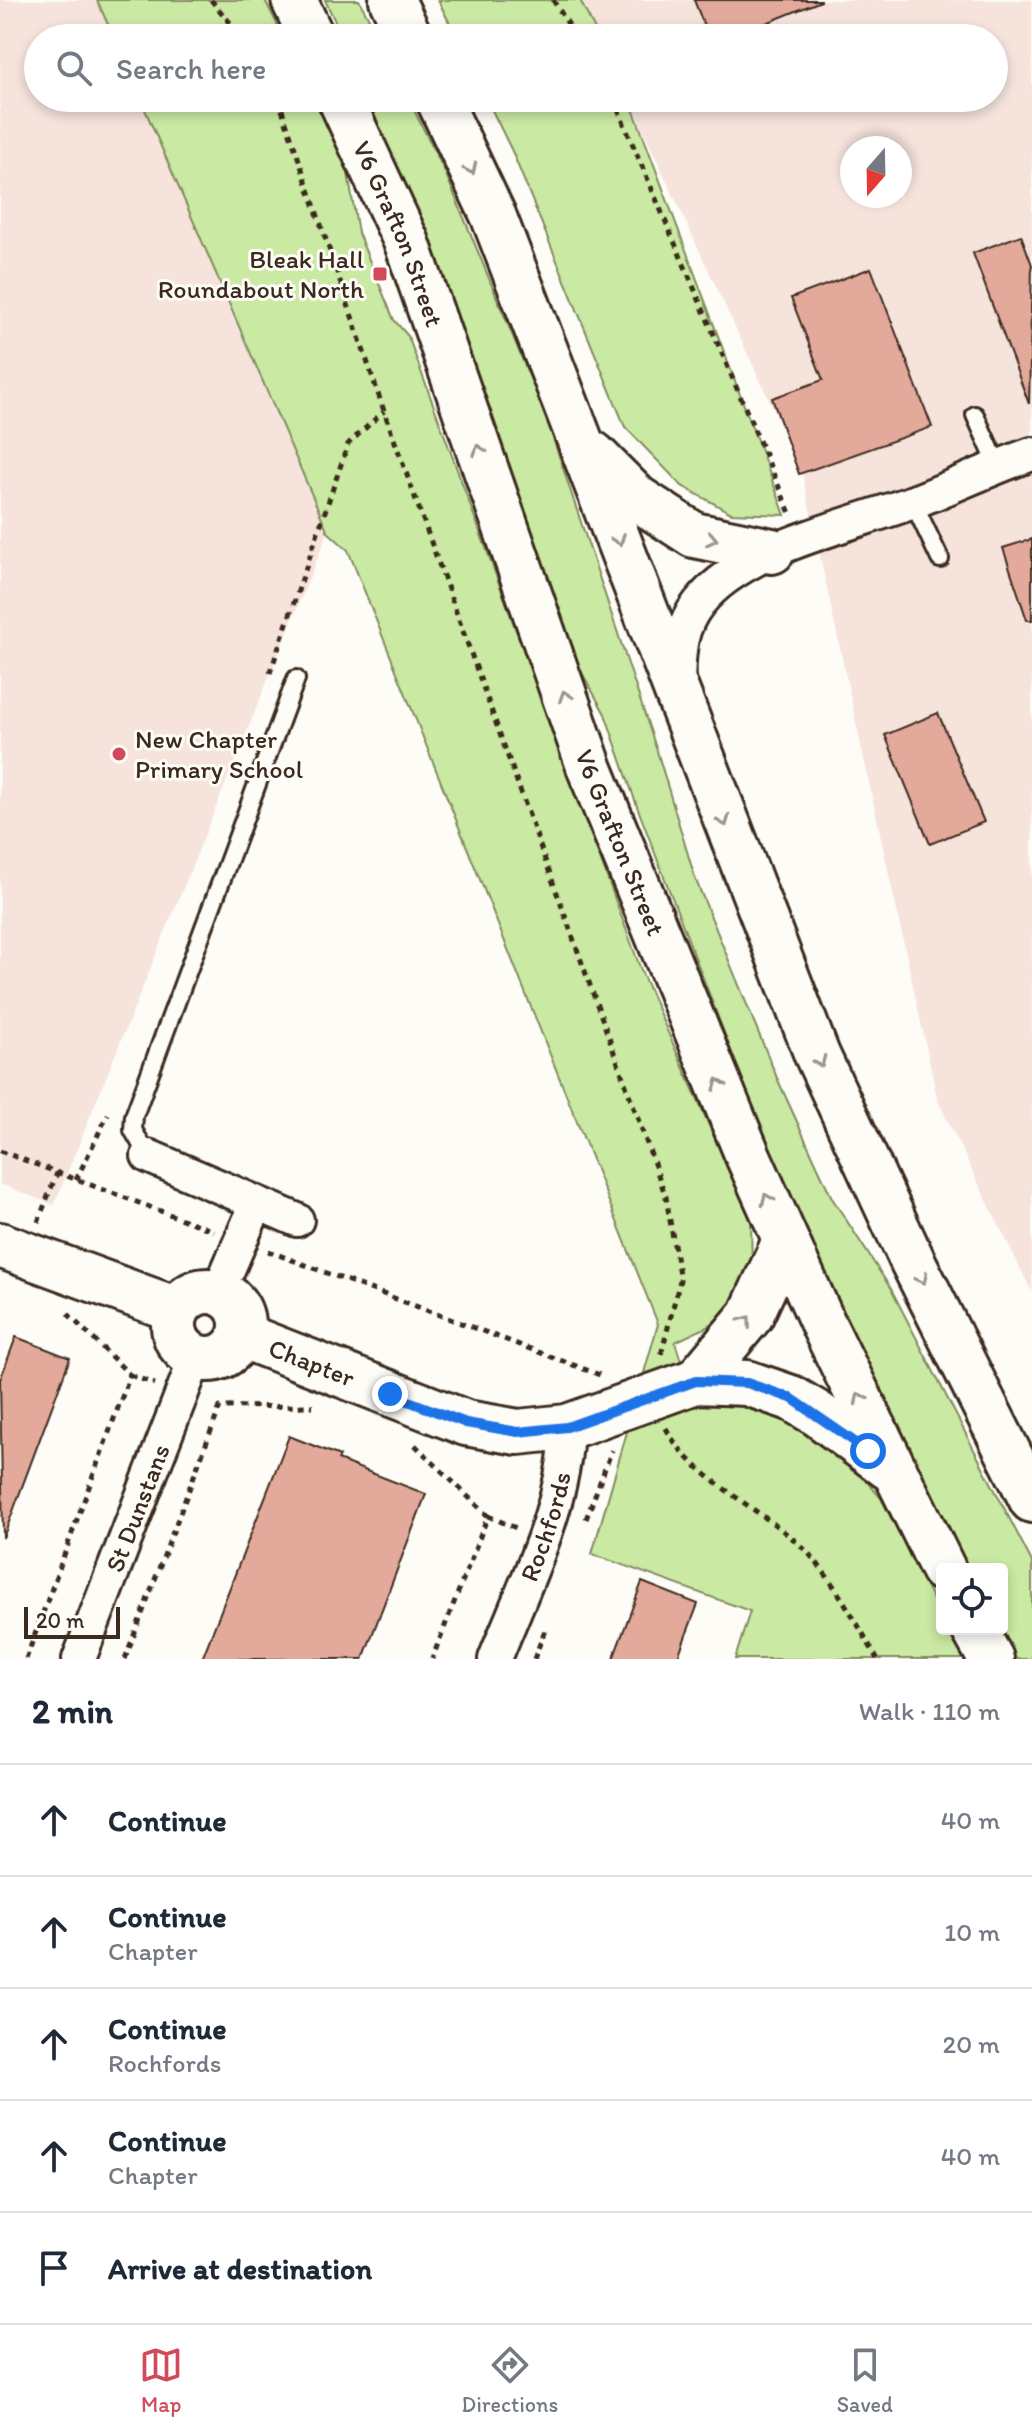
<!DOCTYPE html>
<meta charset="utf-8">
<style>
:root{--surface:#fff;--page:#f6f6f7;--text:#1f2937;--muted:#747a83;--line:#e0e1e3;--accent:#d1495b}
body{margin:0;font-family:Itim,sans-serif;background:var(--page);color:var(--text)}
.controls{position:absolute;right:24px;bottom:24px;display:grid;overflow:hidden;border-radius:8px;box-shadow:0 4px 12px #0003}
.controls button{width:72px;height:72px;display:grid;place-items:center;padding:0;border:0;border-bottom:2px solid var(--line);background:var(--surface);color:var(--text);font:40px sans-serif}
.compass{position:absolute;left:840px;top:136px;width:72px;height:72px;border-radius:50%;background:var(--surface);box-shadow:0 4px 12px #0003;rotate:200deg}
.scale{position:absolute;left:24px;bottom:20px;width:96px;box-sizing:border-box;padding-left:8px;border:4px solid #3b2a1e;border-top:0;font-size:22px;line-height:28px;white-space:nowrap;color:#3b2a1e;-webkit-text-stroke:6px #fdfcf7;paint-order:stroke}
.stop{position:absolute;width:24px;height:24px;margin:-18px;border:6px solid #1a73e8;border-radius:50%;background:#fff}
.stop.end{background:#1a73e8;border-color:#fff;box-shadow:0 2px 8px #0008}
.list{margin:0;padding:0;list-style:none}
h2{display:flex;justify-content:space-between;align-items:center;height:104px;margin:0;padding:0 32px;font-size:34px}
h2 small{font-size:26px;font-weight:400;color:var(--muted)}
.list li{display:grid;grid-template-columns:52px 1fr auto;gap:24px;align-items:center;box-sizing:border-box;height:112px;padding:0 32px;border-top:2px solid var(--line)}
.list b{display:block;font-size:30px;white-space:nowrap}
.list p{margin:0;font-size:26px;white-space:nowrap;color:var(--muted)}
.list em{font-size:26px;font-style:normal;color:var(--muted)}
.icon{flex:none;width:44px;height:44px;fill:none;stroke:currentColor;stroke-width:2;stroke-linecap:round;stroke-linejoin:round}
.map{position:relative;flex:none;width:1032px;height:1659px;overflow:hidden}
.search{position:absolute;background:var(--surface);box-shadow:0 4px 12px #0003;left:24px;right:24px;top:24px;height:88px;display:flex;align-items:center;gap:20px;box-sizing:border-box;padding:0 28px;border-radius:44px;color:var(--muted);font-size:30px}
.sheet{height:664px;background:var(--surface)}
nav{display:flex;justify-content:space-around;align-items:center;box-sizing:border-box;height:112px;border-top:2px solid var(--line);background:var(--surface);font-size:22px;color:var(--muted)}
nav a{display:grid;justify-items:center;gap:4px}
nav .on{color:var(--accent)}
.map>svg:first-child{display:block}
.built{fill:#f5e3dc;fill-rule:evenodd}
.green{fill:#cae9a2;stroke:#828a60;stroke-width:2}
.building{fill:#e3aa9c;stroke:#3b2a1e;stroke-width:2}
.lines{fill:none;stroke-linecap:round;stroke-linejoin:round}
.lane-casing{stroke:#3b2a1e;stroke-width:22}
.street-casing{stroke:#3b2a1e;stroke-width:38}
.secondary-casing{stroke:#3b2a1e;stroke-width:50}
.path{stroke:#3b2a1e;stroke-width:5;stroke-dasharray:6 6;stroke-linecap:butt}
.lane{stroke:#fdfcf7;stroke-width:16}
.street{stroke:#fdfcf7;stroke-width:32}
.secondary{stroke:#fdfcf7;stroke-width:44}
.oneway{stroke:#9c938a}
.route{stroke:#1a73e8;stroke-width:10}
.poi-dot{fill:#d1495b;stroke:#fdfcf7;stroke-width:3}
.labels{text-anchor:middle;dominant-baseline:central;stroke-width:6;stroke-linejoin:round;paint-order:stroke}
.street-label{font-size:26px;fill:#3b2a1e;stroke:#fdfcf7}
.poi-label{font-size:26px;fill:#3b2a1e;stroke:#fdfcf7;text-anchor:end}
</style>
<div class="map">
<svg width="1032" height="1659" viewBox="0 0 1032 1659">
<rect width="100%" height="100%" fill="#fdfcf7"/>
<filter id="ink" filterUnits="userSpaceOnUse"><feTurbulence type="fractalNoise" baseFrequency=".0125" numOctaves="2"/><feDisplacementMap in="SourceGraphic" scale="16" xChannelSelector="R" yChannelSelector="G"/><feConvolveMatrix kernelMatrix="1 2 1 2 8 2 1 2 1" color-interpolation-filters="sRGB"/></filter>
<g filter="url(#ink)">
<!-- built -->
<path class="built" d="M 0,0 L 97,0 L 114,38 L 38,38 L 38,98 L 140,98 L 328,532 L 54,1205 L 0,1184 Z
M 582,0 L 1032,0 L 1032,1292 L 938,1101 L 801,468 L 628,98 L 994,98 L 994,38 L 600,38 ZM 852,148 L 900,148 L 900,196 L 852,196 Z"/>
<!-- green -->
<path class="green" d="M 97,0 L 265,0 L 284,38 L 114,38 Z
M 325,0 L 359,0 L 379,38 L 343,38 Z
M 438,0 L 580,0 L 599,38 L 457,38 Z
M 140,98 L 315,98 L 346,161 L 358,233 L 394,320 L 408,336 L 644,978 L 751,1221 L 752,1267 L 735,1306 L 707,1327 L 675,1342 L 691,1392 L 764,1397 L 846,1458 L 881,1498 L 942,1617 L 942,1629 L 948,1629 L 964,1659 L 735,1659 L 750,1611 L 592,1554 L 658,1324 L 348,550 L 328,532 Z
M 365,98 L 408,98 L 445,172 L 545,414 L 657,751 L 695,878 L 777,1078 L 832,1198 L 891,1289 L 1032,1562 L 1032,1659 L 1007,1659 L 991,1629 L 1002,1629 L 1002,1569 L 961,1569 L 770,1168 L 735,1061 L 638,809 L 605,714 L 556,626 Z
M 486,98 L 629,98 L 785,515 L 731,513 L 682,486 L 625,427 L 512,151 Z"/>
<!-- building -->
<path class="building" d="M 694,0 L 821,0 L 821,1 L 729,38 L 709,38 Z
M 1021,235 L 1032,265 L 1029,404 L 973,253 Z
M 871,268 L 932,427 L 799,474 L 772,398 L 823,380 L 791,298 Z
M 1032,539 L 1032,620 L 1027,620 L 1003,548 Z
M 938,713 L 984,822 L 930,844 L 885,735 Z
M 16,1337 L 70,1358 L 3,1538 L 0,1380 Z
M 289,1436 L 340,1456 L 338,1460 L 426,1494 L 363,1659 L 202,1659 Z
M 642,1582 L 698,1604 L 677,1659 L 613,1659 Z"/>
<g class="lines">
<!-- lane casing -->
<g class="lane-casing">
<path id="lane" d="M 975,415 L 998,466
M 913,502 L 940,559
M 148,1156 L 133,1130 L 134,1116 L 296,679"/>
</g>
<!-- street casing -->
<g class="street-casing">
<g id="street">
<path d="M 678,683 C 679,653 679,628 699,603 C 743,547 849,526 913,502 C 953,487 991,468 1032,454"/>
<path d="M 148,1156 L 297,1220"/>
<path d="M 218,1293 L 256,1205"/>
<path id="s1" d="M 79,1659 L 196,1357"/>
<path id="s2" d="M 495,1659 C 524,1585 565,1507 567,1427"/>
</g>
</g>
<!-- secondary casing -->
<g class="secondary-casing">
<g id="secondary">
<path d="M 294,0 L 312,38"/>
<path d="M 392,0 L 410,38"/>
<path id="s3" d="M 340,98 L 407,243 L 590,769 L 748,1156 L 825,1328 L 943,1569"/>
<path d="M 438,98 L 493,215 L 817,1055 L 913,1262 L 1032,1500"/>
<path d="M 593,454 L 637,498 L 694,535 L 772,551"/>
<path d="M 0,1245 L 177,1310"/>
<circle cx="208" cy="1325" r="34"/>
<path id="s4" d="M 241,1335 L 466,1423 L 518,1432 L 567,1427 L 696,1381 L 747,1383 L 791,1398 L 818,1414 L 888,1467"/>
<path d="M 696,1381 L 751,1315 L 785,1241"/>
<path d="M 974,1629 L 991,1659"/>
</g>
</g>
<!-- path -->
<path class="path" d="M 211,0 L 243,38
M 553,0 L 577,38
M 278,98 L 384,411 L 666,1197 L 680,1280 L 661,1355
M 613,98 L 790,513
M 270,673 L 348,444 L 384,411
M 0,1151 L 214,1231
M 76,1180 L 108,1114
M 38,1222 L 57,1173
M 268,1251 L 600,1375
M 130,1375 L 155,1384
M 666,1428 C 694,1482 769,1511 810,1555 C 832,1579 861,1629 877,1659
M 415,1445 L 488,1516 L 432,1659
M 488,1516 L 516,1528
M 586,1519 L 612,1450
M 26,1659 L 130,1375 L 64,1310
M 125,1659 L 220,1407 L 313,1406
M 534,1659 L 545,1630"/>
<!-- lane -->
<use href="#lane" class="lane"/>
<!-- street -->
<use href="#street" class="street"/>
<!-- secondary -->
<use href="#secondary" class="secondary"/>
</g>
<!-- one-way arrows -->
<defs><path id="oneway-chevron" d="M-2-3.5L2.5 0L-2 3.5" fill="none" stroke-width="1.6" stroke-linecap="round" stroke-linejoin="round" transform="scale(2)"/></defs>
<g class="oneway">
<use href="#oneway-chevron" transform="translate(471 169) rotate(65)"/>
<use href="#oneway-chevron" transform="translate(479 450) rotate(-109)"/>
<use href="#oneway-chevron" transform="translate(712 539) rotate(12)"/>
<use href="#oneway-chevron" transform="translate(619 540) rotate(69)"/>
<use href="#oneway-chevron" transform="translate(565 696) rotate(-109)"/>
<use href="#oneway-chevron" transform="translate(724 821) rotate(69)"/>
<use href="#oneway-chevron" transform="translate(820 1062) rotate(66)"/>
<use href="#oneway-chevron" transform="translate(719 1084) rotate(-112)"/>
<use href="#oneway-chevron" transform="translate(767 1199) rotate(-114)"/>
<use href="#oneway-chevron" transform="translate(922 1279) rotate(64)"/>
<use href="#oneway-chevron" transform="translate(746 1321) rotate(-53)"/>
<use href="#oneway-chevron" transform="translate(860 1398) rotate(-116)"/>
</g>
</g>
<g class="lines" filter="url(#ink)">
<!-- route -->
<path class="route" d="M 390,1394 L 466,1423 L 518,1432 L 567,1427 L 696,1381 L 747,1383 L 791,1398 L 868,1451"/>
</g>
<!-- markers -->
<g class="poi-dot">
<rect x="372" y="266" width="16" height="16" rx="4"/>
<circle cx="119" cy="754" r="8"/>
</g>
<g class="labels">
<!-- street labels -->
<g class="street-label">
<text stroke="none"><textPath href="#s3" startOffset="148">V6 Grafton Street</textPath></text>
<text stroke="none"><textPath href="#s3" startOffset="796">V6 Grafton Street</textPath></text>
<text stroke="none"><textPath href="#s4" startOffset="76">Chapter</textPath></text>
<text stroke="none"><textPath href="#s1" startOffset="162">St Dunstans</textPath></text>
<text stroke="none"><textPath href="#s2" startOffset="142">Rochfords</textPath></text>
</g>
<!-- poi labels -->
<g class="poi-label">
<text x="364" y="259">Bleak Hall<tspan x="364" dy="30">Roundabout North</tspan></text>
<text x="135" y="739" text-anchor="start">New Chapter<tspan x="135" dy="30">Primary School</tspan></text>
</g>
</g>
</svg>
<div class="controls">
<button><svg class="icon" aria-label="locate" viewBox="0 0 24 24"><circle cx="12" cy="12" r="6"/><path d="M12 2v4M12 18v4M2 12h4M18 12h4"/></svg></button>
</div>
<svg class="compass" viewBox="-18 -18 36 36"><path d="M0-13l5 13h-10z" fill="#e53935"/><path d="M0 13l5-13h-10z" fill="#747a83"/></svg>
<div class="scale">20 m</div>
<div class="stop" style="left:868px;top:1451px"></div>
<div class="stop end" style="left:390px;top:1394px"></div>
<div class="search"><svg class="icon" aria-label="search" viewBox="0 0 24 24"><circle cx="10" cy="10" r="6"/><path d="M15 15l6 6"/></svg>Search here</div>
</div>
<section class="sheet">
<h2>2 min<small>Walk · 110 m</small></h2>
<ul class="list">
<li><svg class="icon" aria-label="ahead" viewBox="0 0 24 24"><path d="M12 20V5M6 11l6-6 6 6"/></svg><div><b>Continue</b></div><em>40 m</em></li>
<li><svg class="icon" aria-label="ahead" viewBox="0 0 24 24"><path d="M12 20V5M6 11l6-6 6 6"/></svg><div><b>Continue</b><p>Chapter</p></div><em>10 m</em></li>
<li><svg class="icon" aria-label="ahead" viewBox="0 0 24 24"><path d="M12 20V5M6 11l6-6 6 6"/></svg><div><b>Continue</b><p>Rochfords</p></div><em>20 m</em></li>
<li><svg class="icon" aria-label="ahead" viewBox="0 0 24 24"><path d="M12 20V5M6 11l6-6 6 6"/></svg><div><b>Continue</b><p>Chapter</p></div><em>40 m</em></li>
<li><svg class="icon" aria-label="arrive" viewBox="0 0 24 24"><path d="M6 21V4h12l-3 4 3 4H6"/></svg><div><b>Arrive at destination</b></div></li>
</ul>
</section>
<nav>
<a class="on"><svg class="icon" aria-label="map" viewBox="0 0 24 24"><path d="M3 6l6-2 6 2 6-2v14l-6 2-6-2-6 2zM9 4v14M15 6v14"/></svg>Map</a>
<a><svg class="icon" aria-label="directions" viewBox="0 0 24 24"><path d="M12 3l9 9-9 9-9-9zM9 14v-3h6M13 9l2 2-2 2"/></svg>Directions</a>
<a><svg class="icon" aria-label="saved" viewBox="0 0 24 24"><path d="M7 4h10v16l-5-4-5 4z"/></svg>Saved</a>
</nav>
